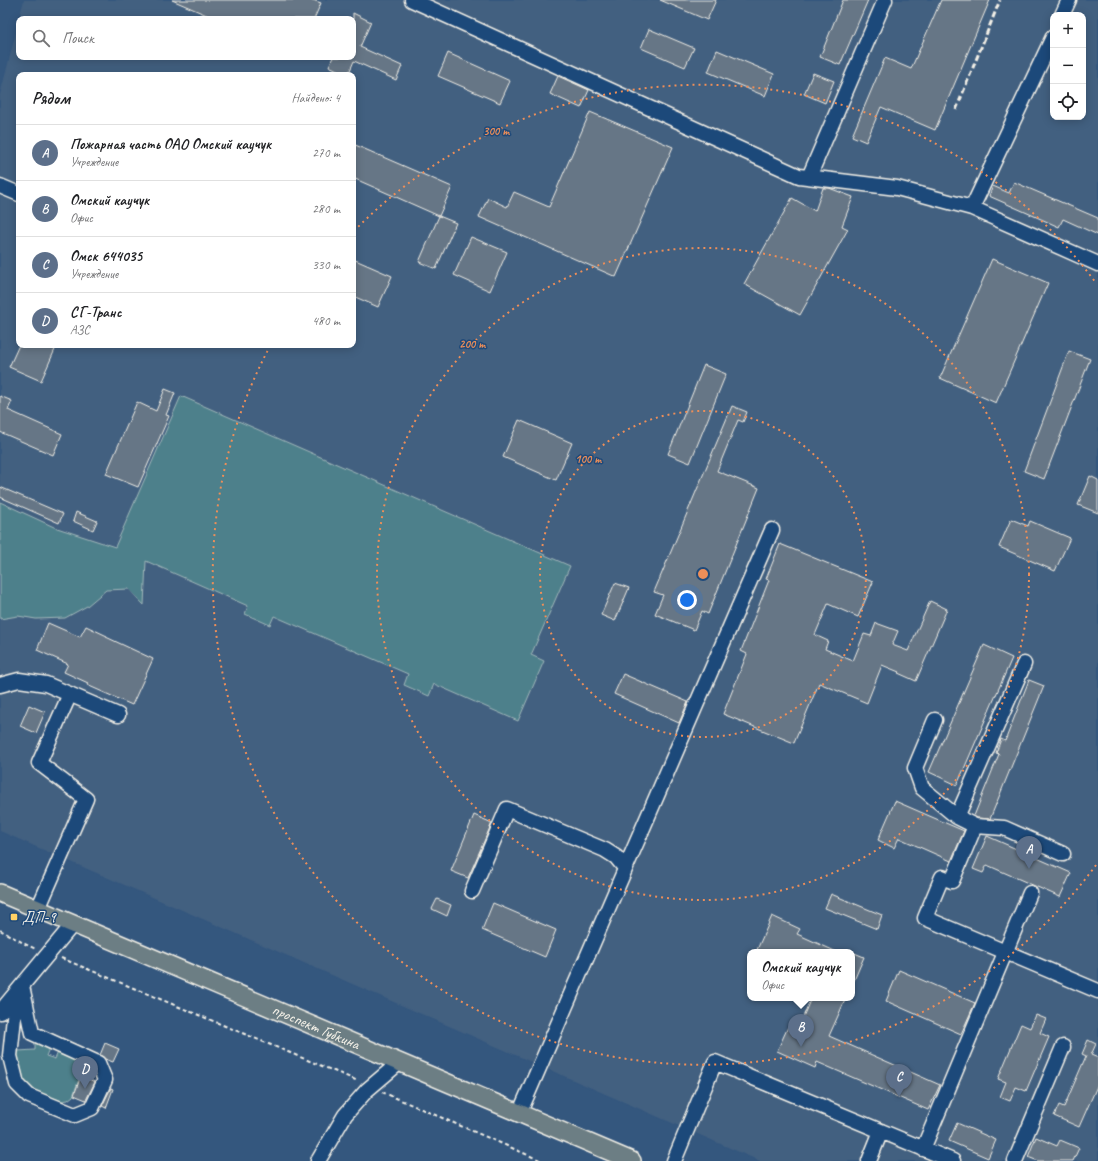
<!DOCTYPE html>
<html lang="ru">
<meta charset="utf-8">
<style>
:root{--surface:#fff;--page:#f6f6f6;--text:#202124;--muted:#757577;--line:#e0e0e0;--accent:#2563eb}
body{margin:0;font-family:Caveat,sans-serif;background:var(--page);color:var(--text)}
.controls{position:absolute;right:12px;top:12px;display:grid;overflow:hidden;border-radius:8px;box-shadow:0 2px 10px #0003}
.controls button{width:36px;height:36px;display:grid;place-items:center;padding:0;border:0;border-bottom:1px solid var(--line);background:var(--surface);color:var(--text);font:20px sans-serif}
.you{position:absolute;left:687px;top:600px;width:14px;height:14px;margin:-10px;border:3px solid #fff;border-radius:50%;background:#1a73e8;box-shadow:0 0 0 6px #1a73e833}
.badge{display:grid;place-items:center;width:26px;height:26px;border-radius:50%;background:var(--accent);color:#fff;font-size:13px;font-weight:700}
.pin{position:absolute;translate:-50% -33px;filter:drop-shadow(0 1px 2px #0008)}
.pin::after{content:'';position:absolute;top:21px;width:14px;height:12px;background:inherit;clip-path:polygon(0 0,100% 0,50% 100%)}
.popup{position:absolute;left:747px;top:949px;width:108px;height:52px;box-sizing:border-box;display:grid;place-content:center;border-radius:8px;background:var(--surface);filter:drop-shadow(0 1px 3px #0005);font-size:13px;white-space:nowrap;color:var(--muted)}
.popup b{font-size:15px;color:var(--text)}
.popup::after{content:'';position:absolute;left:50%;top:100%;margin-left:-8px;border:8px solid transparent;border-top-color:var(--surface)}
.list{margin:0;padding:0;list-style:none}
h2{display:flex;justify-content:space-between;align-items:center;height:52px;margin:0;padding:0 16px;font-size:17px}
h2 small{font-size:13px;font-weight:400;color:var(--muted)}
.list li{display:grid;grid-template-columns:26px 1fr auto;gap:12px;align-items:center;box-sizing:border-box;height:56px;padding:0 16px;border-top:1px solid var(--line)}
.list b{display:block;font-size:15px;white-space:nowrap}
.list p{margin:0;font-size:13px;white-space:nowrap;color:var(--muted)}
.list em{font-size:13px;font-style:normal;color:var(--muted)}
.icon{flex:none;width:22px;height:22px;fill:none;stroke:currentColor;stroke-width:2;stroke-linecap:round;stroke-linejoin:round}
.map{position:relative;flex:none;width:1098px;height:1161px;overflow:hidden}
.search{position:absolute;background:var(--surface);box-shadow:0 2px 10px #0003;left:16px;top:16px;width:340px;height:44px;display:flex;align-items:center;gap:10px;box-sizing:border-box;padding:0 14px;border-radius:8px;color:var(--muted);font-size:15px}
.panel{position:absolute;background:var(--surface);box-shadow:0 2px 10px #0003;left:16px;top:72px;width:340px;height:276px;border-radius:8px}
.map>svg:first-child{display:block}
.built{fill:#436080;fill-rule:evenodd}
.green{fill:#4e808b;stroke:#a1b8ba}
.building{fill:#667686;stroke:#f4f1e8}
.lines{fill:none;stroke-linecap:round;stroke-linejoin:round}
.minor-casing{stroke:#f4f1e8;stroke-width:17}
.major-casing{stroke:#f4f1e8;stroke-width:20}
.path{stroke:#f4f1e8;stroke-width:2;stroke-dasharray:4 3;stroke-linecap:butt}
.minor{stroke:#1f4a7a;stroke-width:14}
.major{stroke:#6c7e84;stroke-width:17}
.rail{stroke:#f4f1e8;stroke-width:3;stroke-dasharray:6 3;stroke-linecap:butt}
.ring{fill:none;stroke:#ec8e59;stroke-width:2;stroke-dasharray:2 4}
.poi-dot{fill:#ffd166;stroke:#1f4a7a;stroke-width:1.5}
.labels{text-anchor:middle;dominant-baseline:central;stroke-width:3;stroke-linejoin:round;paint-order:stroke}
.poi-label{font-size:16px;fill:#f4f1e8;stroke:#1f4a7a;text-anchor:start}
.street-label{font-size:16px;fill:#f4f1e8;stroke:#1f4a7a}
.centre{fill:#ec8e59;stroke:#1f4a7a;stroke-width:2}
.ring-label{font-size:12px;text-anchor:middle;font-weight:bold;fill:#ec8e59;stroke:#1f4a7a;stroke-width:3;stroke-linejoin:round;paint-order:stroke}
</style>
<div class="map">
<svg width="1098" height="1161" viewBox="0 0 1098 1161">
<rect width="100%" height="100%" fill="#34577e"/>
<filter id="ink" filterUnits="userSpaceOnUse"><feTurbulence type="fractalNoise" baseFrequency=".025" numOctaves="2"/><feDisplacementMap in="SourceGraphic" scale="8" xChannelSelector="R" yChannelSelector="G"/><feConvolveMatrix kernelMatrix="1 2 1 2 8 2 1 2 1" color-interpolation-filters="sRGB"/></filter>
<g filter="url(#ink)">
<!-- built -->
<path class="built" d="M 24,0 L 1098,0 L 1098,1161 L 760,1161 L 0,831 L 0,95 L 19,21 L 19,57 L 353,57 L 353,19 L 19,19 ZM 1053,15 L 1083,15 L 1083,117 L 1053,117 ZM 19,75 L 353,75 L 353,345 L 19,345 ZM 750,952 L 852,952 L 852,998 L 750,998 Z"/>
<!-- green -->
<path class="green" d="M 181,396 L 570,566 L 531,655 L 544,661 L 518,721 L 434,684 L 429,696 L 404,685 L 408,674 L 274,616 L 270,625 L 245,614 L 248,606 L 146,561 L 144,605 L 129,589 L 106,590 L 87,606 L 65,618 L 36,619 L 18,616 L 0,619 L 0,502 L 54,527 L 115,547 Z
M 37,1042 L 50,1046 L 46,1056 L 55,1059 L 59,1050 L 82,1062 L 83,1068 L 73,1096 L 68,1100 L 62,1101 L 31,1090 L 22,1082 L 16,1052 L 18,1051 L 35,1050 L 35,1043 Z"/>
<!-- building -->
<path class="building" d="M 172,0 L 313,0 L 321,3 L 314,19 L 216,19 Z
M 660,0 L 716,0 L 707,20 Z
M 843,0 L 868,0 L 840,65 L 820,57 Z
M 941,0 L 990,0 L 935,130 L 881,107 L 866,142 L 852,136 L 885,58 L 911,69 Z
M 353,13 L 371,22 L 360,47 L 402,66 L 396,80 L 354,61 L 348,75 L 329,66 L 333,57 L 353,57 Z
M 649,29 L 694,48 L 685,67 L 641,48 Z
M 717,50 L 774,74 L 765,96 L 708,72 Z
M 448,53 L 510,81 L 500,103 L 438,76 Z
M 813,73 L 834,81 L 825,103 L 804,94 Z
M 558,76 L 589,90 L 581,108 L 550,94 Z
M 590,112 L 673,147 L 616,277 L 479,217 L 488,198 L 507,207 L 514,192 L 549,207 Z
M 353,144 L 452,187 L 439,216 L 353,178 Z
M 1014,182 L 1098,218 L 1098,235 L 1063,219 L 1059,227 L 989,196 L 993,186 L 1009,193 Z
M 823,188 L 829,188 L 853,197 L 842,226 L 848,229 L 800,315 L 744,284 L 792,198 L 815,211 Z
M 439,216 L 456,223 L 436,269 L 419,262 Z
M 471,237 L 507,252 L 490,291 L 454,275 Z
M 353,259 L 392,276 L 378,307 L 353,296 Z
M 992,259 L 1048,283 L 996,403 L 940,378 Z
M 19,345 L 57,345 L 41,381 L 9,367 Z
M 1069,351 L 1090,359 L 1044,479 L 1024,471 Z
M 704,365 L 726,374 L 690,463 L 668,454 Z
M 165,389 L 175,393 L 166,415 L 169,416 L 138,487 L 106,474 L 137,402 L 156,411 Z
M 0,396 L 12,401 L 8,410 L 62,434 L 53,455 L 0,432 Z
M 732,406 L 747,412 L 743,422 L 738,420 L 717,471 L 759,488 L 708,614 L 702,611 L 694,630 L 655,614 L 663,595 L 654,592 Z
M 519,420 L 572,443 L 556,480 L 503,457 Z
M 1090,476 L 1098,480 L 1098,513 L 1078,505 Z
M 0,487 L 63,514 L 59,523 L 0,497 Z
M 76,512 L 97,521 L 93,530 L 73,521 Z
M 1011,519 L 1028,526 L 1030,521 L 1070,538 L 1055,571 L 999,547 Z
M 780,544 L 873,582 L 858,617 L 828,604 L 815,635 L 828,641 L 825,649 L 853,661 L 864,634 L 871,636 L 876,623 L 898,631 L 892,645 L 908,651 L 930,601 L 947,609 L 916,681 L 898,673 L 899,672 L 882,665 L 867,703 L 819,683 L 794,743 L 723,714 L 747,654 L 741,651 L 769,580 L 766,579 Z
M 615,583 L 629,588 L 615,621 L 601,615 Z
M 48,623 L 80,637 L 86,626 L 107,636 L 106,637 L 153,659 L 132,705 L 87,685 L 88,683 L 64,672 L 68,664 L 37,650 Z
M 984,645 L 1012,658 L 957,785 L 929,772 Z
M 623,674 L 688,702 L 679,723 L 614,694 Z
M 1029,680 L 1044,686 L 990,819 L 977,818 L 974,816 L 999,754 L 996,753 L 1001,739 L 1005,741 Z
M 29,705 L 45,712 L 36,733 L 20,726 Z
M 895,801 L 964,831 L 951,861 L 899,838 L 894,848 L 878,840 Z
M 474,815 L 492,823 L 468,878 L 451,871 Z
M 987,836 L 1071,873 L 1060,897 L 987,865 L 983,873 L 973,869 Z
M 831,894 L 882,915 L 877,929 L 825,908 Z
M 437,899 L 451,905 L 447,916 L 432,909 Z
M 493,903 L 556,930 L 545,957 L 482,930 Z
M 772,916 L 800,929 L 797,934 L 837,952 L 756,952 Z
M 852,952 L 864,957 L 852,985 Z
M 899,970 L 975,1003 L 961,1034 L 886,1001 Z
M 811,998 L 846,998 L 829,1036 L 940,1085 L 928,1110 L 817,1062 L 815,1068 L 777,1051 L 788,1027 L 797,1031 Z
M 1036,1015 L 1046,1019 L 1040,1033 L 1049,1037 L 1026,1091 L 1016,1087 L 1010,1101 L 1000,1097 L 1006,1082 L 998,1079 L 1021,1024 L 1030,1028 Z
M 1088,1040 L 1096,1044 L 1091,1055 L 1098,1058 L 1098,1084 L 1079,1127 L 1054,1116 L 1059,1105 L 1064,1107 L 1086,1056 L 1082,1054 Z
M 105,1043 L 119,1049 L 113,1062 L 105,1059 L 100,1055 Z
M 81,1076 L 95,1082 L 86,1100 L 74,1095 Z
M 111,1088 L 113,1089 L 106,1108 L 102,1106 Z
M 957,1123 L 996,1140 L 988,1158 L 949,1141 Z
M 1036,1137 L 1057,1146 L 1060,1140 L 1079,1148 L 1073,1161 L 1038,1161 L 1028,1157 Z"/>
<g class="lines">
<!-- minor casing -->
<g class="minor-casing">
<path id="minor" d="M 412,0 L 799,176 L 897,188 L 972,208 L 1098,264
M 1062,15 L 1069,0
M 809,177 L 885,0
M 0,186 L 19,194
M 972,208 L 1053,37
M 0,685 L 19,680 L 46,684 L 118,715
M 935,720 L 915,768 L 922,788 L 957,817 L 975,826 L 952,881 L 942,877 L 925,918 L 1098,991
M 957,817 L 1024,664
M 975,826 L 1004,828 L 1063,854
M 472,891 L 507,809 L 605,850 L 616,857 L 625,868
M 38,909 L 86,799 L 39,763 L 70,694
M 11,999 L 15,1008 L 10,1056 L 17,1084 L 29,1096 L 75,1115 L 92,1108 L 105,1080 L 98,1063 L 32,1033 L 22,986
M 0,1012 L 73,924
M 519,1114 L 772,530
M 923,1149 L 1030,893
M 318,1161 L 345,1115 L 367,1090 L 400,1062
M 674,1161 L 715,1062 L 953,1161
M 869,1161 L 881,1131
M 1015,1161 L 1063,1047"/>
</g>
<!-- major casing -->
<g class="major-casing">
<g id="major">
<path id="s1" d="M 0,893 L 632,1161"/>
</g>
</g>
<!-- path -->
<path class="path" d="M 0,930 L 27,945 L 36,949
M 61,958 L 358,1081
M 382,1092 L 542,1161"/>
<!-- minor -->
<use href="#minor" class="minor"/>
<!-- major -->
<use href="#major" class="major"/>
<!-- rail -->
<path class="rail" d="M 956,110 L 1000,0"/>
</g>
</g>
<!-- distance rings -->
<g class="ring">
<circle cx="703" cy="574" r="163"/>
<circle cx="703" cy="574" r="326"/>
<path d="M1096 865A489 489 0 0 1 269 348M354 231A489 489 0 0 1 1096 283"/>
</g>
<!-- markers -->
<rect class="poi-dot" x="10" y="913" width="8" height="8" rx="2"/>
<g class="labels">
<!-- poi labels -->
<g class="poi-label">
<text x="22" y="917">ДП-9</text>
</g>
<!-- street labels -->
<g class="street-label">
<text stroke="none"><textPath href="#s1" startOffset="343">проспект Губкина</textPath></text>
</g>
</g>
<circle cx="703" cy="574" r="6" class="centre"/>
<g class="ring-label">
<text x="496" y="135">300 m</text>
<text x="472" y="348">200 m</text>
<text x="588" y="463">100 m</text>
</g>
</svg>
<div class="controls">
<button>+</button>
<button>−</button>
<button><svg class="icon" aria-label="locate" viewBox="0 0 24 24"><circle cx="12" cy="12" r="6"/><path d="M12 2v4M12 18v4M2 12h4M18 12h4"/></svg></button>
</div>
<div class="you"></div>
<div class="pin badge" style="left:1029px;top:869px;background:#5c6f8a">A</div>
<div class="pin badge" style="left:801px;top:1047px;background:#5c6f8a">B</div>
<div class="popup"><b>Омский каучук</b>Офис</div>
<div class="pin badge" style="left:899px;top:1097px;background:#5c6f8a">C</div>
<div class="pin badge" style="left:85px;top:1089px;background:#5c6f8a">D</div>
<div class="search"><svg class="icon" aria-label="search" viewBox="0 0 24 24"><circle cx="10" cy="10" r="6"/><path d="M15 15l6 6"/></svg>Поиск</div>
<section class="panel">
<h2>Рядом<small>Найдено: 4</small></h2>
<ul class="list">
<li><span class="badge" style="background:#5c6f8a">A</span><div><b>Пожарная часть ОАО Омский каучук</b><p>Учреждение</p></div><em>270 m</em></li>
<li><span class="badge" style="background:#5c6f8a">B</span><div><b>Омский каучук</b><p>Офис</p></div><em>280 m</em></li>
<li><span class="badge" style="background:#5c6f8a">C</span><div><b>Омск 644035</b><p>Учреждение</p></div><em>330 m</em></li>
<li><span class="badge" style="background:#5c6f8a">D</span><div><b>СГ-Транс</b><p>АЗС</p></div><em>480 m</em></li>
</ul>
</section>
</div>
